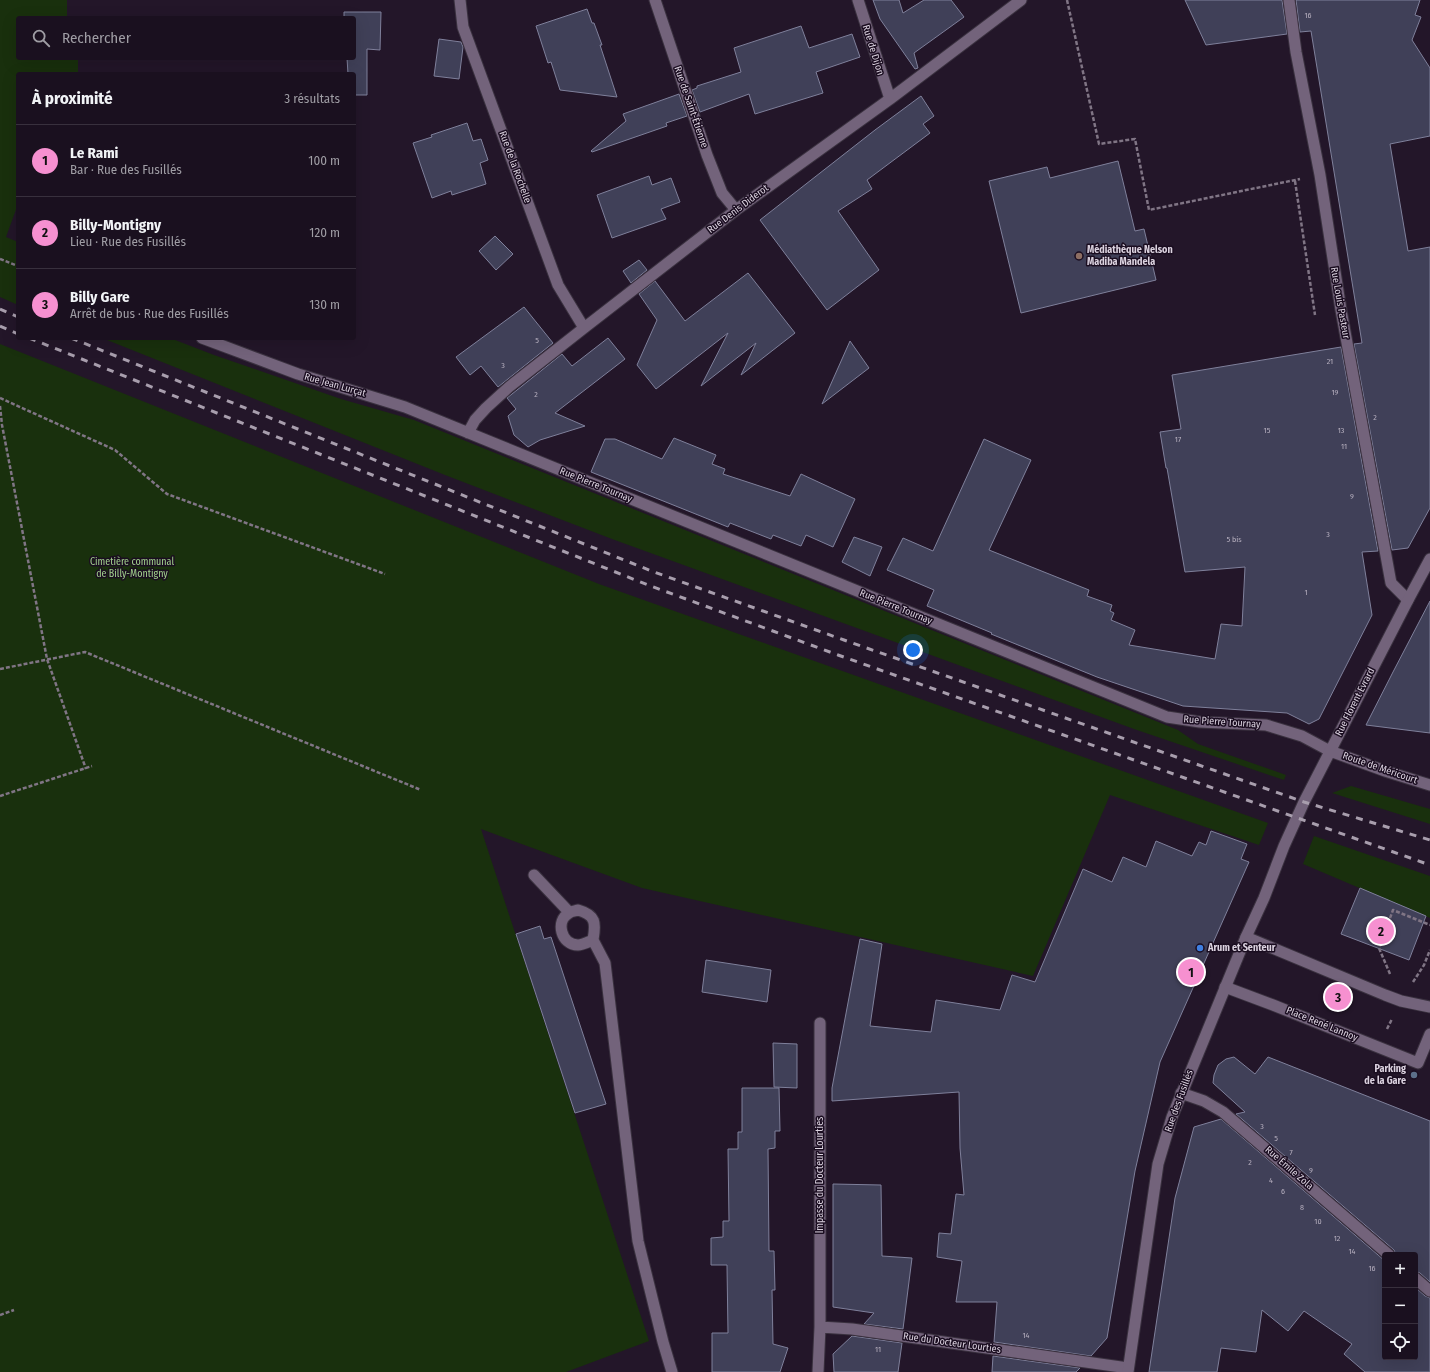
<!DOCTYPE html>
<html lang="fr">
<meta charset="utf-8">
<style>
:root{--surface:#1a101f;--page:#271e2c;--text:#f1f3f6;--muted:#9f9da4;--line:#38303d;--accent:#f690d0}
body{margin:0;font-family:"Fira Sans Condensed",sans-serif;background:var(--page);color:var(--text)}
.controls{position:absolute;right:12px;bottom:12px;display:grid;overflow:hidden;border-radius:4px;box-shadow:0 4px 16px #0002}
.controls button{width:36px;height:36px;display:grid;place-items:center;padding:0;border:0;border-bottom:1px solid var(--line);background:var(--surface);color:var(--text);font:20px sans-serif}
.you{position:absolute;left:913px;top:650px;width:14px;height:14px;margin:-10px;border:3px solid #fff;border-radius:50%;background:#1a73e8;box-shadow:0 0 0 6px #1a73e833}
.badge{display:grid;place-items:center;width:26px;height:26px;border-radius:50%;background:var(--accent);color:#111;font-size:13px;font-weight:700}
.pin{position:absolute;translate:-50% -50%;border:2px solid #fff;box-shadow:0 1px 4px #0006}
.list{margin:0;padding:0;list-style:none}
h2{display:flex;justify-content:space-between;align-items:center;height:52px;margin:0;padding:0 16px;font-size:17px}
h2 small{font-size:13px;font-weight:400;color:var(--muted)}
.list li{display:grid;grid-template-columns:26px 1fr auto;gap:12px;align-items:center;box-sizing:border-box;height:72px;padding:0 16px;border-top:1px solid var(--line)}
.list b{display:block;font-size:15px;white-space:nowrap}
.list p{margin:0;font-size:13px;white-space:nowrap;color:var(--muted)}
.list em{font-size:13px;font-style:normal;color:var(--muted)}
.icon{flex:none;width:22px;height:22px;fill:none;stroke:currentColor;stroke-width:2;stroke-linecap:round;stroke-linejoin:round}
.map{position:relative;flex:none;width:1430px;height:1372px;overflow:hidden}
.search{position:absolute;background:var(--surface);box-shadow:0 4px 16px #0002;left:16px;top:16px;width:340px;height:44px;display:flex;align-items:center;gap:10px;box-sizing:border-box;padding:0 14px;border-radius:4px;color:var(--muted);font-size:15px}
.panel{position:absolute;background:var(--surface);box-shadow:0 4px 16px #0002;left:16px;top:72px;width:340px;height:268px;border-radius:4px}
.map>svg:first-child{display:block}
.green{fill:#19300d}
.building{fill:#404058;stroke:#7f809b}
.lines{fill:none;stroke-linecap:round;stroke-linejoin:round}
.service-casing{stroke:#3a313f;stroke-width:13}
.minor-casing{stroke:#3a313f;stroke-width:13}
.tertiary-casing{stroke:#3a313f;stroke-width:13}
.path{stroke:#807585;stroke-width:2.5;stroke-dasharray:4 2;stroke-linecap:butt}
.service{stroke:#73637b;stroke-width:11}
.minor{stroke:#73637b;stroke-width:11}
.tertiary{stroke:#73637b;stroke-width:11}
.rail{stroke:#a89ead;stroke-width:3;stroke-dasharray:7 7;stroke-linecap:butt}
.education-dot{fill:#8d6e63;stroke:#1a0d20;stroke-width:1.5}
.shop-dot{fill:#3f7fe0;stroke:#1a0d20;stroke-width:1.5}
.service-dot{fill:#5c6f8a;stroke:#1a0d20;stroke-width:1.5}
.labels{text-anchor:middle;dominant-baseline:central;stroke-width:3;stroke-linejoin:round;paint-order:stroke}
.number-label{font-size:8px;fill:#b5aebe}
.street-label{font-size:10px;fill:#dcd3e0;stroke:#1a0d20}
.poi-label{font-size:10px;font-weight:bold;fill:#dcd3e0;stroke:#1a0d20;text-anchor:start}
.park-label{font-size:10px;fill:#a2d18d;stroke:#1a0d20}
</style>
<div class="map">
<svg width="1430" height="1372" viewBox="0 0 1430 1372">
<rect width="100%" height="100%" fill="#231629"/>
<!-- green -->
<path class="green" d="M 0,0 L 67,0 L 67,18 L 18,18 L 18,58 L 78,58 L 78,74 L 18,74 L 18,204 L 6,237 L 18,242 L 18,305 L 0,297 Z
M 102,338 L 170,338 L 214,355 L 341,399 L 414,420 L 1178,730 L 1198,744 L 1286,775 L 1284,780 L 1134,729 L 612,539 L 445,475 Z
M 0,344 L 599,584 L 1268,823 L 1259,845 L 1110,795 L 1033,976 L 642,888 L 481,829 L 649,1341 L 566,1372 L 0,1372 Z
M 1351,786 L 1430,809 L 1430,824 L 1332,793 Z
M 1314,836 L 1430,876 L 1430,918 L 1303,864 Z"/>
<!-- building -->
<path class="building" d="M 873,0 L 899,0 L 903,13 L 924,0 L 951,0 L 964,17 L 914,53 L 918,68 L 915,69 L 880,19 Z
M 1185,0 L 1282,0 L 1287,34 L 1206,45 Z
M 1296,0 L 1420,0 L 1415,15 L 1421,17 L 1412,40 L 1430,68 L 1430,136 L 1390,144 L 1408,251 L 1430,247 L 1430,508 L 1408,548 L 1392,550 L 1354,344 L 1362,343 L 1311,31 L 1300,32 Z
M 587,9 L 592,23 L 594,23 L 602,45 L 600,45 L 617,97 L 560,90 L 551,62 L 548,63 L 536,26 Z
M 344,12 L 381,12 L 380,50 L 367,49 L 367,95 L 354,95 L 354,74 L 348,74 L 347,58 L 354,58 L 354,18 L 344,18 Z
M 801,26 L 809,48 L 852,34 L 860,57 L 816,72 L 823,93 L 755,114 L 749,94 L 700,112 L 692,90 L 697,88 L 697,86 L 741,72 L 734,48 Z
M 439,39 L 461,42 L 463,47 L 459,79 L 434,76 Z
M 679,94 L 687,116 L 666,123 L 667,126 L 592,152 L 591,151 L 626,121 L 623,114 Z
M 921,96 L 934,116 L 923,124 L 930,133 L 867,180 L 872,189 L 838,211 L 879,270 L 827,310 L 760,220 L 875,130 Z
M 467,123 L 473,141 L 481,139 L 488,160 L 480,163 L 486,184 L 452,195 L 451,191 L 432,198 L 413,143 L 432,137 L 431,135 Z
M 1118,161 L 1135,231 L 1144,229 L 1156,280 L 1021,313 L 989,181 L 1047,167 L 1050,178 Z
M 649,176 L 652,185 L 671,178 L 680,202 L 661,209 L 666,219 L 612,238 L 597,195 Z
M 495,236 L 513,254 L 496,270 L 479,251 Z
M 639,260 L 647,270 L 631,283 L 623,271 Z
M 748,273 L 795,333 L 741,375 L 756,343 L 701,386 L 728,333 L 656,389 L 637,365 L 657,320 L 639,294 L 655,281 L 685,321 Z
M 524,307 L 553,343 L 498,387 L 481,366 L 470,375 L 456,357 Z
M 608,338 L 625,359 L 555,413 L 585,426 L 540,440 L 528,447 L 514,435 L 508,416 L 516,409 L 507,398 L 562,354 L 572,366 Z
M 850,341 L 869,368 L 822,404 Z
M 1341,347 L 1378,551 L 1362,552 L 1372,615 L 1319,719 L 1309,724 L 1287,713 L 1183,706 L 1097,677 L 991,634 L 992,633 L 927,606 L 934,590 L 887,570 L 903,538 L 933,551 L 984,439 L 1031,460 L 989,550 L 1089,590 L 1087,596 L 1112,605 L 1110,611 L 1114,613 L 1111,620 L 1135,630 L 1129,645 L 1215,659 L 1221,624 L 1242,626 L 1245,567 L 1185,572 L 1167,468 L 1166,468 L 1160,432 L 1181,429 L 1172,375 Z
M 674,438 L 716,455 L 712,464 L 725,469 L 723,474 L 790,496 L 801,474 L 855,499 L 833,547 L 806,535 L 801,546 L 773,535 L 771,539 L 730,523 L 728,527 L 591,472 L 605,439 L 615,439 L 662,459 Z
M 854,537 L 882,547 L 870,576 L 842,562 Z
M 1430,601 L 1430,733 L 1366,725 L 1393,672 Z
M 1211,831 L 1247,844 L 1241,859 L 1249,862 L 1160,1062 L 1135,1171 L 1107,1338 L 1091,1356 L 994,1342 L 997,1302 L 956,1302 L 962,1261 L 937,1257 L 939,1233 L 951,1234 L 956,1194 L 964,1195 L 960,1148 L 959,1092 L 832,1101 L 832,1088 L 860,939 L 882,944 L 870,1026 L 931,1032 L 936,1000 L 1000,1010 L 1012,975 L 1035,982 L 1083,869 L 1112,882 L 1123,857 L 1146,867 L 1156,841 L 1192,856 L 1199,842 L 1206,845 Z
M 1360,888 L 1426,916 L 1409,960 L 1341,934 Z
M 540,926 L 544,939 L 551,937 L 606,1104 L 575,1113 L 516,934 Z
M 706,960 L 771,970 L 767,1002 L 702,992 Z
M 773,1043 L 797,1044 L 797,1088 L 774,1087 Z
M 1234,1057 L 1255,1074 L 1268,1057 L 1430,1121 L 1430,1282 L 1420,1273 L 1415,1271 L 1415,1255 L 1396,1255 L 1394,1250 L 1236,1114 L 1245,1112 L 1213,1083 L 1214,1075 L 1218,1065 L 1226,1059 Z
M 742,1088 L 779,1088 L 780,1131 L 775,1131 L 775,1148 L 768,1149 L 769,1251 L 774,1251 L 775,1290 L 772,1290 L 773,1344 L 788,1348 L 780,1372 L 712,1372 L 712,1333 L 728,1333 L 727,1265 L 711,1265 L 711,1238 L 723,1237 L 723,1221 L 729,1221 L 728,1149 L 738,1149 L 738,1132 L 742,1132 Z
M 1221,1119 L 1385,1261 L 1385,1357 L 1415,1357 L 1415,1287 L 1425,1296 L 1430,1298 L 1430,1372 L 1365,1372 L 1344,1354 L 1352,1344 L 1304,1311 L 1288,1331 L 1262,1310 L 1256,1352 L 1221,1348 L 1217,1372 L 1149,1372 L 1175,1198 L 1194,1127 Z
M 833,1184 L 881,1185 L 882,1256 L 912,1258 L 903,1329 L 864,1324 L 874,1313 L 833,1307 Z
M 852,1336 L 902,1343 L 898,1372 L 834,1372 L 833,1354 Z
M 993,1356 L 1080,1368 L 1076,1372 L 992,1372 Z"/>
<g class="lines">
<!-- service casing -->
<g class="service-casing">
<path id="service" d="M 534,875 L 569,912
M 578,910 C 596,915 596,923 593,940 C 588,942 582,945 578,945 C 561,945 555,921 569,913 C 571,911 575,911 578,910 Z
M 1246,937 L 1385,995 L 1401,1001 L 1430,1007
M 593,940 L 605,963 L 638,1241 L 663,1342 L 672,1372
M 1225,987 L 1273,1005 L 1418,1063 L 1430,1034"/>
</g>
<!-- minor casing -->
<g class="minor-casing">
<path id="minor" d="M 460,0 L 463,27 L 558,285 L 584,328
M 655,0 L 707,155 L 722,193 L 736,210
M 858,0 L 890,99
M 1289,0 L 1296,52 L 1320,175 L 1341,310 L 1391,583 L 1408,600
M 202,338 L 298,374 L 405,407 L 1167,717 L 1200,722 L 1266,725 L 1302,736 L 1330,751
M 468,433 L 475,420 L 486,408 L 509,387 L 584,328 L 736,210 L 890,99 L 1021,0
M 820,1023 L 820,1327
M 1181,1093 L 1204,1101 L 1223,1112 L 1389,1255
M 1415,1278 L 1430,1291
M 818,1372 L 820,1327 L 852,1329 L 1128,1368"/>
</g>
<!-- tertiary casing -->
<g class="tertiary-casing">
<path id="tertiary" d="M 1330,751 L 1385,771 L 1430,785
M 1128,1372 L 1158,1164 L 1172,1117 L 1246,937 L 1264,898 L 1284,846 L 1304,802 L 1408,600 L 1430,559"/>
</g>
<!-- path -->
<path class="path" d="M 1067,0 L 1099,144 L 1135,139 L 1149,210 L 1300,179
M 1295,181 L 1315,315
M 0,259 L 18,266
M 0,398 L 115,450 L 167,494 L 385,574
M 0,406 L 2,425 L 47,659 L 86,769
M 0,669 L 85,652 L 421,790
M 0,796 L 92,766
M 1390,974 L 1379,948 L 1393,910 L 1430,925
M 1413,982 L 1424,965 L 1430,950
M 1387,1029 L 1392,1019
M 0,1315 L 14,1310"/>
<!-- service -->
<use href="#service" class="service"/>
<!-- minor -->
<use href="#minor" class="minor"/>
<!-- tertiary -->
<use href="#tertiary" class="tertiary"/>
<!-- rail -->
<path class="rail" d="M 0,309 L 18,317
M 0,326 L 18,334
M 29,338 L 648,585 L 838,655 L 1430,865
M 71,338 L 654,572 L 844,640 L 1304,802 L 1430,840"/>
</g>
<!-- markers -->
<circle class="education-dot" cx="1079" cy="256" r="4"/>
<circle class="shop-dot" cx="1200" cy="948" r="4"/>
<circle class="service-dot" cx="1414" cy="1075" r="4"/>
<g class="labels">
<!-- number labels -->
<g class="number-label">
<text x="1308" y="15">16</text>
<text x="537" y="340">5</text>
<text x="1330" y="361">21</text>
<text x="503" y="365">3</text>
<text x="1335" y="392">19</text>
<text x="536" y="394">2</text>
<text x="1375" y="417">2</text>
<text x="1267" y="430">15</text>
<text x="1341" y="430">13</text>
<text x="1178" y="439">17</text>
<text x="1344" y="446">11</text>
<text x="1352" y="496">9</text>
<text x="1328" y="534">3</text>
<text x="1234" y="539">5 bis</text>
<text x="1306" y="592">1</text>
<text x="1262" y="1126">3</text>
<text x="1276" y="1138">5</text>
<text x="1291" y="1152">7</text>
<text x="1250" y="1162">2</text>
<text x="1311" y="1170">9</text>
<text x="1271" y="1180">4</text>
<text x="1283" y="1191">6</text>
<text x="1302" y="1207">8</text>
<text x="1318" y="1221">10</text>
<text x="1337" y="1238">12</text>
<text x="1352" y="1251">14</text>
<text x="1372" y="1268">16</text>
<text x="1026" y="1335">14</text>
<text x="878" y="1349">11</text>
</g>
<!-- street labels -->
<g class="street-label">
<text transform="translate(873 50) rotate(73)">Rue de Dijon</text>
<text transform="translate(691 107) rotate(71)">Rue de Saint-Étienne</text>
<text transform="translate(515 167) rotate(70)">Rue de la Rochelle</text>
<text transform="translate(738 209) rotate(-37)">Rue Denis Diderot</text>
<text transform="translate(1340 303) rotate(80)">Rue Louis Pasteur</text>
<text transform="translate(335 385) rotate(16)">Rue Jean Lurçat</text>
<text transform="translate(596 485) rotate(22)">Rue Pierre Tournay</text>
<text transform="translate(896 607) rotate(22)">Rue Pierre Tournay</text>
<text transform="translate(1355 702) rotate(-63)">Rue Florent Evrard</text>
<text transform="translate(1222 722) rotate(4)">Rue Pierre Tournay</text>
<text transform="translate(1380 768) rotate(19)">Route de Méricourt</text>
<text transform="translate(1322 1024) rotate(22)">Place René Lannoy</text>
<text transform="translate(1179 1101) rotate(-70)">Rue des Fusillés</text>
<text transform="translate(1289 1168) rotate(41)">Rue Émile Zola</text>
<text transform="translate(820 1175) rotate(-90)">Impasse du Docteur Lourties</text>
<text transform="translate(952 1343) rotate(8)">Rue du Docteur Lourties</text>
</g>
<!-- poi labels -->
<g class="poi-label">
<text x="1087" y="250">Médiathèque Nelson<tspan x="1087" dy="12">Madiba Mandela</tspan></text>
<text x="1208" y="948">Arum et Senteur</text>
<text x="1406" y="1069" text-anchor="end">Parking<tspan x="1406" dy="12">de la Gare</tspan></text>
</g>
<!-- park labels -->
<g class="park-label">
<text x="132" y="562">Cimetière communal<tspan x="132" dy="12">de Billy-Montigny</tspan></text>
</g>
</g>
</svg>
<div class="controls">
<button>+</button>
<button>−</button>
<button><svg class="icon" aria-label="locate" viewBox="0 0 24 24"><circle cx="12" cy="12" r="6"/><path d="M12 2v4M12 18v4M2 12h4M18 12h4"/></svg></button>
</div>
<div class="you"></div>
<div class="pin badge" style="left:1191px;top:972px">1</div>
<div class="pin badge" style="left:1381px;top:931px">2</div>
<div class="pin badge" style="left:1338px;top:997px">3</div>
<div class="search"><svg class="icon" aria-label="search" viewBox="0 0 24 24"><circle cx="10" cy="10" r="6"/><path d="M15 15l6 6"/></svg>Rechercher</div>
<section class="panel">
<h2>À proximité<small>3 résultats</small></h2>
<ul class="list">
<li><span class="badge">1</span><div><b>Le Rami</b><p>Bar · Rue des Fusillés</p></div><em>100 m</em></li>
<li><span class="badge">2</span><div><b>Billy-Montigny</b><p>Lieu · Rue des Fusillés</p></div><em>120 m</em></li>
<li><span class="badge">3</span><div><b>Billy Gare</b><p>Arrêt de bus · Rue des Fusillés</p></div><em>130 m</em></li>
</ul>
</section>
</div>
